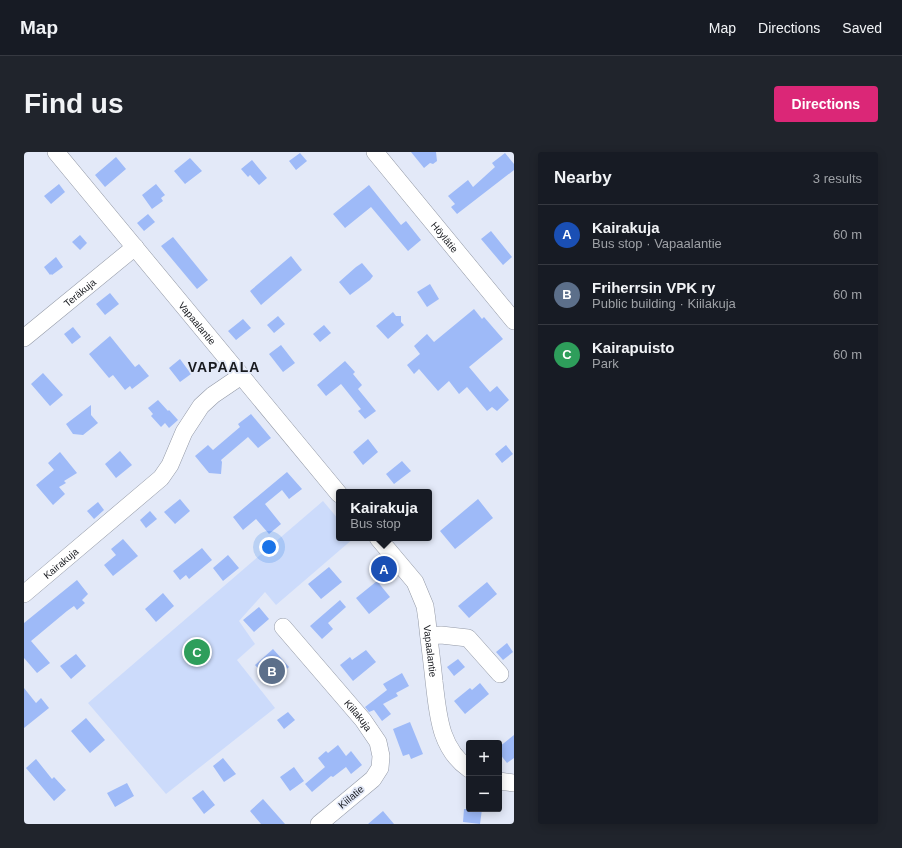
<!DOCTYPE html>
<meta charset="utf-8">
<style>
:root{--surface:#171b24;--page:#20242c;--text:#f1f3f6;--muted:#9ea1a6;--line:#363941;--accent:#db2777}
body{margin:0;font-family:Helvetica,sans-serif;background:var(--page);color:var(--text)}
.controls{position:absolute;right:12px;bottom:12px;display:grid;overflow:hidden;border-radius:4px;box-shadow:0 2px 10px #0003}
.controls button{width:36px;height:36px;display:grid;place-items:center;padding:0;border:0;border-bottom:1px solid var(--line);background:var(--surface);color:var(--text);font:20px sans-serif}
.you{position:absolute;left:245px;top:395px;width:14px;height:14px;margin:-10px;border:3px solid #fff;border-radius:50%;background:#1a73e8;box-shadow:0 0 0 6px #1a73e833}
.badge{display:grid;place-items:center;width:26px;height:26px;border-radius:50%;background:var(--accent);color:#fff;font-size:13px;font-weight:700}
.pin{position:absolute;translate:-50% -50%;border:2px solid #fff;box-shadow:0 1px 4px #0006}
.popup{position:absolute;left:312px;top:337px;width:96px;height:52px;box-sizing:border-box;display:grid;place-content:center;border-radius:4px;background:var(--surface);filter:drop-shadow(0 1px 3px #0005);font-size:13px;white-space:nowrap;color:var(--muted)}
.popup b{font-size:15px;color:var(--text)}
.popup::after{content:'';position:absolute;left:50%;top:100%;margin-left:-8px;border:8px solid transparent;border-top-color:var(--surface)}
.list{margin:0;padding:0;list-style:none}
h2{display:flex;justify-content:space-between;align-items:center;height:52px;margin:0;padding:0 16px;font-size:17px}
h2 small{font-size:13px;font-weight:400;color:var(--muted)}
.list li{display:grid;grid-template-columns:26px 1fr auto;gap:12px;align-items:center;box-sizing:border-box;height:60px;padding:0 16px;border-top:1px solid var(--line)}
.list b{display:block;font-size:15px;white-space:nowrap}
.list p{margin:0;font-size:13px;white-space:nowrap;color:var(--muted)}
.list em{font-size:13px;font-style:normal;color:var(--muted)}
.map{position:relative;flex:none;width:490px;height:672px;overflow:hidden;border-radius:4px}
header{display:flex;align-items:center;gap:24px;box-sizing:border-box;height:56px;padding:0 20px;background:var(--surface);border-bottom:1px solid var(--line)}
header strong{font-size:19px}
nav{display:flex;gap:22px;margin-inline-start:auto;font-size:14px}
.intro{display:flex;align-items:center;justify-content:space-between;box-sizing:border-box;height:96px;padding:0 24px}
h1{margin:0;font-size:28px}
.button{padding:10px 18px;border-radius:4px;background:var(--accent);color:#fff;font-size:14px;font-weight:700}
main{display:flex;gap:24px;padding:0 24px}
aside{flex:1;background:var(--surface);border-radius:4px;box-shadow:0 2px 10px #0003}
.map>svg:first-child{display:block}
.green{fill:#ccdbfb}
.building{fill:#9ebaf8}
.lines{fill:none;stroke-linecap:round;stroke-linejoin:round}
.minor-casing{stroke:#9399a6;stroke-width:18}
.minor{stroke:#fff;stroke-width:17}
.labels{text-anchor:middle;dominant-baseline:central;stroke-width:3.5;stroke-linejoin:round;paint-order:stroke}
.street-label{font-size:10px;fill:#181a1f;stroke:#e3e9f8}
.district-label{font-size:14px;font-weight:bold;letter-spacing:1px;fill:#181a1f;stroke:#e3e9f8}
</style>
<header>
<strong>Map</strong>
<nav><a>Map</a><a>Directions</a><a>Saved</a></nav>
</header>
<div class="intro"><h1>Find us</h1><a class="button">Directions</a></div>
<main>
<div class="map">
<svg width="490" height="672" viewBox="0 0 490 672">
<rect width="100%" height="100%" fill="#e3e9f8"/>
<!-- green -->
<path class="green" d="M 299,349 L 315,368 L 315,386 L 330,386 L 252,453 L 241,440 L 215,469 L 231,492 L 213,508 L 251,556 L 142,642 L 64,551 Z"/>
<!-- building -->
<path class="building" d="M 387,0 L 412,0 L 413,9 L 409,12 L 406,11 L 400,16 Z
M 276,1 L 283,9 L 272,18 L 265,9 Z
M 481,1 L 490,12 L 490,18 L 433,62 L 427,55 L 431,52 L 424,44 L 444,28 L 449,35 L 471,15 L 468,11 Z
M 92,5 L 102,17 L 81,35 L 71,23 Z
M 166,6 L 178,19 L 161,32 L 150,19 Z
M 228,8 L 243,26 L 235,33 L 226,23 L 224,25 L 217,17 Z
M 35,32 L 41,40 L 27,52 L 20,44 Z
M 132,32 L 141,43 L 137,46 L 139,49 L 128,57 L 118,43 Z
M 345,33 L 377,73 L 382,69 L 397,88 L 384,99 L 347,55 L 321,76 L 309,62 Z
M 124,62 L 131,70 L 120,79 L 113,71 Z
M 467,79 L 488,105 L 479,113 L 457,87 Z
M 56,83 L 63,91 L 56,98 L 48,90 Z
M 149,85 L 184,128 L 173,137 L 137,94 Z
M 267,104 L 278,118 L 237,153 L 226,139 Z
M 32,105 L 39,115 L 28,123 L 27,122 L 26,123 L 20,115 Z
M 338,111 L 349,124 L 346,128 L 326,143 L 315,130 L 332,115 Z
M 406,132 L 415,147 L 403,155 L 393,140 Z
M 86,141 L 95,152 L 81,163 L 72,152 Z
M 450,157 L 458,167 L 460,165 L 479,187 L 445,215 L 466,240 L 473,234 L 485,248 L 473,259 L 468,255 L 463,259 L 443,235 L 435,242 L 425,229 L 414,239 L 395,217 L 390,222 L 383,213 L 396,202 L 390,194 L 403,182 L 410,190 Z
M 369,160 L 372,164 L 377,164 L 377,170 L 380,173 L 364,187 L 352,174 Z
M 254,164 L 261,172 L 250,181 L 243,173 Z
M 219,167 L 227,176 L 212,188 L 204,179 Z
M 300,173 L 307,181 L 296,190 L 289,182 Z
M 49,175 L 57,185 L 48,192 L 40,182 Z
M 86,184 L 111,215 L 115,212 L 125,224 L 108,237 L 106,234 L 101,238 L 89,223 L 85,226 L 65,202 Z
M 257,193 L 271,211 L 259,220 L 245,202 Z
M 156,207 L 167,222 L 156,230 L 145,216 Z
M 321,209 L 331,220 L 329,222 L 338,233 L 334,237 L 352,259 L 341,267 L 334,259 L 337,257 L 317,232 L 302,244 L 293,233 Z
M 19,221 L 39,243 L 26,254 L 7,232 Z
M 134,248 L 144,259 L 145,258 L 154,268 L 145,276 L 141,271 L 137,275 L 127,264 L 129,262 L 124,256 Z
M 67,253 L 67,263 L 74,271 L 59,283 L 49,282 L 42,272 Z
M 227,262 L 247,286 L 234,296 L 224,285 L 197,308 L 198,310 L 197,322 L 185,321 L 171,304 L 184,293 L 189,298 L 216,275 L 214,272 Z
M 344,287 L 354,300 L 339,313 L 329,300 Z
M 482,293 L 489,302 L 478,311 L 471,302 Z
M 96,299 L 108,313 L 92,326 L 81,312 Z
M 36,300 L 53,321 L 40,329 L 42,331 L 35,335 L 41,342 L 29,353 L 12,333 L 30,318 L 24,311 Z
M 378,309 L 387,319 L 370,332 L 362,322 Z
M 263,320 L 278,337 L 265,347 L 258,338 L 241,352 L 257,372 L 245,382 L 232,367 L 219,378 L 209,365 Z
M 156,347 L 166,359 L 151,372 L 140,360 Z
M 454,347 L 469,366 L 431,397 L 416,379 Z
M 74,350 L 80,358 L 70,367 L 63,359 Z
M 126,359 L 133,367 L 122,376 L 116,368 Z
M 99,387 L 114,404 L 89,424 L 80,413 L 92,403 L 87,397 Z
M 178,396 L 188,408 L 165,427 L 162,423 L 156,428 L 149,419 Z
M 204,403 L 215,416 L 199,429 L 189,416 Z
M 305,415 L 318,430 L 297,447 L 284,432 Z
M 53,428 L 64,442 L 58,448 L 61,451 L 53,458 L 50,454 L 43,459 L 7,489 L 26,511 L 13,521 L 0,506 L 0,471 Z
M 353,429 L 366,445 L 345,462 L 332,446 Z
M 463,430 L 473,442 L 445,466 L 434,454 Z
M 139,441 L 150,454 L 132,470 L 121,457 Z
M 316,448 L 322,455 L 304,471 L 309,477 L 298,487 L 286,474 Z
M 235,455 L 245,467 L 230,480 L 219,468 Z
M 483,491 L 489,500 L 479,508 L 472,500 Z
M 249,497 L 265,515 L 247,531 L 231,513 Z
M 342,498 L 352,510 L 329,529 L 316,513 L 326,505 L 328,508 Z
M 52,502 L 62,514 L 47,527 L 36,514 Z
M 434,507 L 441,515 L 430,524 L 423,515 Z
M 378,521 L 385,534 L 372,541 L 374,544 L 359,552 L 367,562 L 358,569 L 350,558 L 345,560 L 341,555 L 363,538 L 359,532 Z
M 456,531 L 465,542 L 441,562 L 430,549 L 446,536 L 448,538 Z
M 0,536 L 12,551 L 17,546 L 25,556 L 0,576 Z
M 264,560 L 271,568 L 260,577 L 253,568 Z
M 62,566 L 81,588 L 66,601 L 47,579 Z
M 386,570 L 399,602 L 387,607 L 385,602 L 379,604 L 369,577 Z
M 490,583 L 490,606 L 483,611 L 475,601 L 475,595 Z
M 314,593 L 322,604 L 327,599 L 338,613 L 327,622 L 322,615 L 309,625 L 307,624 L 288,640 L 281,632 L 301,615 L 294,606 L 302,599 L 304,601 Z
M 199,606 L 212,622 L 200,630 L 189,614 Z
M 12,607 L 28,627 L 30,625 L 42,638 L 30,649 L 2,616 Z
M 270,615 L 280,629 L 266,639 L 256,625 Z
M 103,631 L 110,644 L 91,655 L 83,641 Z
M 179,638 L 191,653 L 180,662 L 168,646 Z
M 239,647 L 261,672 L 237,672 L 226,659 Z
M 440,657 L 458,657 L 456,672 L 439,670 Z
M 359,659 L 370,672 L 344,672 Z"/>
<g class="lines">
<!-- minor casing -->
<g class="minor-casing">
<g id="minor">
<path id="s1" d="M 32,0 L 315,342"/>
<path id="s2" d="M 351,0 L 490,169"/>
<path id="s3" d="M 0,186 L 111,95"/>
<path id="s4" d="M 354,386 L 391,430 L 401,454 L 403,468 C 405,488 408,509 410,529 C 414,561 415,596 445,617"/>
<path id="s5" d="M 0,442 L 137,326 L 146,313 L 160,280 L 177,254 L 189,243 L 217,224"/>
<path id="s6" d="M 259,475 L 339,568 L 354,590 L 357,604 L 356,616 L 349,627 L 295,672"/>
<path d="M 405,484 L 417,483 L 444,486 L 476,522"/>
<path d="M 475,629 L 490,631"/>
</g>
</g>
<!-- minor -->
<use href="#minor" class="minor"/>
</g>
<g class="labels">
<!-- street labels -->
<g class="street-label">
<text stroke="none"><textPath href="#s2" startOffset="110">Höylätie</textPath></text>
<text stroke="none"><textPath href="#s3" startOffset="72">Teräkuja</textPath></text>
<text stroke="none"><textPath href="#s1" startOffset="222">Vapaalantie</textPath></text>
<text stroke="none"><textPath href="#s5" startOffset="48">Kairakuja</textPath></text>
<text stroke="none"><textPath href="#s4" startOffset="129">Vapaalantie</textPath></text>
<text stroke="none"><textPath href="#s6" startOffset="116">Kiilakuja</textPath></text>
<text transform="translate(327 645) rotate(-40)">Kiilatie</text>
</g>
<!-- district labels -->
<g class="district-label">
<text x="200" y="215">VAPAALA</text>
</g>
</g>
</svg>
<div class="controls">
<button>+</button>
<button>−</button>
</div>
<div class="you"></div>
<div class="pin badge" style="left:360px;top:417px;background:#1a4fb4">A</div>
<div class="popup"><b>Kairakuja</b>Bus stop</div>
<div class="pin badge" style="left:248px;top:519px;background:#5c6f8a">B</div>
<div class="pin badge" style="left:173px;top:500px;background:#2e9e5b">C</div>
</div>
<aside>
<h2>Nearby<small>3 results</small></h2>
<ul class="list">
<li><span class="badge" style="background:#1a4fb4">A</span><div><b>Kairakuja</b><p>Bus stop · Vapaalantie</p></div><em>60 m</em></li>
<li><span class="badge" style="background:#5c6f8a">B</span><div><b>Friherrsin VPK ry</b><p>Public building · Kiilakuja</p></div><em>60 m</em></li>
<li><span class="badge" style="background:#2e9e5b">C</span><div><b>Kairapuisto</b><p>Park</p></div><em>60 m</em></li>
</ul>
</aside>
</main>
